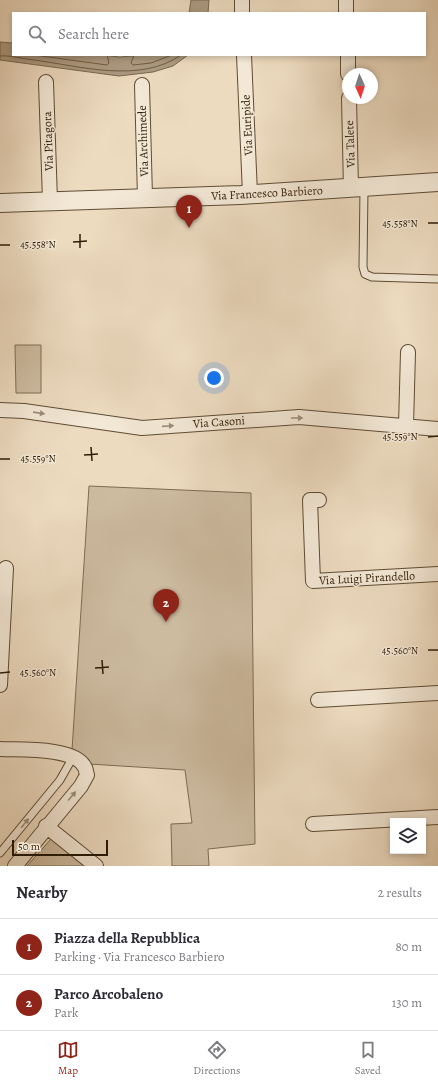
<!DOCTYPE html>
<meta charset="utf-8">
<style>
:root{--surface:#fff;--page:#f7f7f7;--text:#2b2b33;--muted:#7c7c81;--line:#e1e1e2;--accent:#8f2418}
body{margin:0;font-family:Alegreya,serif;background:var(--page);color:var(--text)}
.controls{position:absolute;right:12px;bottom:12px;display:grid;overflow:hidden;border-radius:0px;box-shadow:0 2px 6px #0003}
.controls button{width:36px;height:36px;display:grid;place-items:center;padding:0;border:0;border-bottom:1px solid var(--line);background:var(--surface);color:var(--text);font:20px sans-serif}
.compass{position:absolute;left:342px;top:68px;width:36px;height:36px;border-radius:50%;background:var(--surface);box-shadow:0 2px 6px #0003;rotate:177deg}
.scale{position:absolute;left:12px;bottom:10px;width:96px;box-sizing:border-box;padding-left:4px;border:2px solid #2f1d06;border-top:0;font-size:11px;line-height:14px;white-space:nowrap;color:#2f1d06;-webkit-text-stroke:3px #f3e8d6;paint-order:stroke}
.you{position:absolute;left:214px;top:378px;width:14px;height:14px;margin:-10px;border:3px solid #fff;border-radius:50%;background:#1a73e8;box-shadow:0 0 0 6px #1a73e833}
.badge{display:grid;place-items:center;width:26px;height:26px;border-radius:50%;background:var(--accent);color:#fff;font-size:13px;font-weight:700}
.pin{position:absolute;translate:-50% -33px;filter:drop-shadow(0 1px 2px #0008)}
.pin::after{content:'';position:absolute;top:21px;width:14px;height:12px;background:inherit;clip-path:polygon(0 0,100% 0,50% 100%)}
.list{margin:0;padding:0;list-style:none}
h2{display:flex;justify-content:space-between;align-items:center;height:52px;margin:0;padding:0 16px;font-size:17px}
h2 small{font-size:13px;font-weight:400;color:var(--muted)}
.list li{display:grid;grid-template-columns:26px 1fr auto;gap:12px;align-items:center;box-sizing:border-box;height:56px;padding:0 16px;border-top:1px solid var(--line)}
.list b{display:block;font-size:15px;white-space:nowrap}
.list p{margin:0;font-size:13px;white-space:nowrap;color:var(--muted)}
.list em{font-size:13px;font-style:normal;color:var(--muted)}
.icon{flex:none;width:22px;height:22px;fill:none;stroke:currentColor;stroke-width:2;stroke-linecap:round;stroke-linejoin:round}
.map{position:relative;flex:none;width:438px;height:866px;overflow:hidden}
.search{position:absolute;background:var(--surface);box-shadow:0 2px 6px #0003;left:12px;right:12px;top:12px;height:44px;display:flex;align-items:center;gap:10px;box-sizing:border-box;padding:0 14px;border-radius:0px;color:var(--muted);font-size:15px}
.sheet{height:164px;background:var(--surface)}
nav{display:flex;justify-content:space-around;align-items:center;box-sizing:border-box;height:56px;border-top:1px solid var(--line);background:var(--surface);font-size:11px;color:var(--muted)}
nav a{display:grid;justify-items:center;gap:2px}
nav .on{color:var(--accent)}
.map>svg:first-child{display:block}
.green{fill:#cdbba0;stroke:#7e6c53}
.water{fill:#ac9a81;stroke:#7a6850}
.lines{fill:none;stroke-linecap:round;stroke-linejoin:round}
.shore{stroke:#6e5c44;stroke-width:1}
.service-casing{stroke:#5e4c34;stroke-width:9}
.minor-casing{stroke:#5e4c34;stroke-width:16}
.tertiary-casing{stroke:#5e4c34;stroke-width:20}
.service{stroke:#f3e8d6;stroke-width:7}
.minor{stroke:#f3e8d6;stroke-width:14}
.tertiary{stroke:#f3e8d6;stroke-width:18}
.oneway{fill:#9b8d78}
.ticks{fill:none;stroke:#2f1d06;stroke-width:1.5}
.labels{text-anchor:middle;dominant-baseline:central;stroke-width:3;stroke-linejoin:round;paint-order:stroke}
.street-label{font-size:12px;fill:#2f1d06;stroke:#f3e8d6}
.ticks-label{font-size:10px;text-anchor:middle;fill:#2f1d06;stroke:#f3e8d6;stroke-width:3;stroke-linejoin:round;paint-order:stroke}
</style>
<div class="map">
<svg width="438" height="866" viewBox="0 0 438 866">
<rect width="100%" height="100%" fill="#eddbc0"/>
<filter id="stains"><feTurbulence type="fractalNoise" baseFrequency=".005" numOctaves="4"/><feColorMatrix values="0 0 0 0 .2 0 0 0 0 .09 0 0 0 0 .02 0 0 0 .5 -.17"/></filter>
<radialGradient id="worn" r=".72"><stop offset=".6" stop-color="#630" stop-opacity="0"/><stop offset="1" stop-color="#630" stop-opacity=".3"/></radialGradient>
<!-- green -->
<path class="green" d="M 41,345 L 41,393 L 16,393 L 15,345 Z
M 89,486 L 251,493 L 255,844 L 208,849 L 209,866 L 172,866 L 171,824 L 192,823 L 185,770 L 89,764 L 72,750 Z
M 51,839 L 84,866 L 27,866 Z"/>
<!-- water -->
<path class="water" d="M 191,0 L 209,0 L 208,13 L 189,13 Z
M 0,42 L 13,43 L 13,55 L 102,55 L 120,57 L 142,55 L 188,55 L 173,66 L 153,72 L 119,76 L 0,60 Z"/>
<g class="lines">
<!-- shore -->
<path class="shore" d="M 34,55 L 107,65 L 109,63 L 107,55
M 134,55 L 131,63 L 133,65 L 151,63 L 172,55
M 0,56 C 10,55 23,59 34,60 C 80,66 140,84 181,55"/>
<!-- service casing -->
<g class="service-casing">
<path id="service" d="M 364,188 L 363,267 L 365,274 L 372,277 L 438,279
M 0,853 L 60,780 L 73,757"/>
</g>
<!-- minor casing -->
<g class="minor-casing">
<path id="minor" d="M 242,0 L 242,13
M 346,0 L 346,13
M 244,55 L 250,194
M 348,55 L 348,74
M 46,82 L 50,201
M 142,85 L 145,197
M 349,98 L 351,189
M 0,410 L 24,411 L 142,428 L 299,417 L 438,429
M 406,426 L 408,352
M 319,500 L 310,500 L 313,581 L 438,574
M 0,685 L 6,568
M 318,700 L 438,693
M 0,749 C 20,750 73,747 84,766 C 86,768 86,772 87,775 L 81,786 L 15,866
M 313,824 L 438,817
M 46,826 L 96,866"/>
</g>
<!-- tertiary casing -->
<g class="tertiary-casing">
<path id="tertiary" d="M 0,203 L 241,195 L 438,182"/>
</g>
<!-- service -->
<use href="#service" class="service"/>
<!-- minor -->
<use href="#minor" class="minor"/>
<!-- tertiary -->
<use href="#tertiary" class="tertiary"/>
</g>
<!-- one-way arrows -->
<defs><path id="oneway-solid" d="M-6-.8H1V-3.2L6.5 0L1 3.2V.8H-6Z"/></defs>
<g class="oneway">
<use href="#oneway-solid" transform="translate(39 413) rotate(8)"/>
<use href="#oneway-solid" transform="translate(297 418)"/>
<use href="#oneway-solid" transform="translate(168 426) rotate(-4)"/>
<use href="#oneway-solid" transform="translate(72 796) rotate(-50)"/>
<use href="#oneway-solid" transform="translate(25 823) rotate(-51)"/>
</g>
<!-- ticks -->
<path class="ticks" d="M 428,223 L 438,223M 80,234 L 80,248M 73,242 L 87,241M 0,245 L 10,245M 428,437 L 438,436M 91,447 L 92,461M 84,455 L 98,454M 0,459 L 10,459M 428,650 L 438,650M 102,660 L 103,674M 95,668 L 109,667M 0,673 L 10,672"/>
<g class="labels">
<!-- street labels -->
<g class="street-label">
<text transform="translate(247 125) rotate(-93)">Via Euripide</text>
<text transform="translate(48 141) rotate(-92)">Via Pitagora</text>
<text transform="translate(143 141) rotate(-92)">Via Archimede</text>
<text transform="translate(350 144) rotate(-92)">Via Talete</text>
<text transform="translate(267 193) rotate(-3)">Via Francesco Barbiero</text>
<text transform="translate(219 422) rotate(-4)">Via Casoni</text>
<text transform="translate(367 578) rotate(-3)">Via Luigi Pirandello</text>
</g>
</g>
<g class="ticks-label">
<text x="400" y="227">45.558°N</text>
<text x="38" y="248">45.558°N</text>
<text x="400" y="440">45.559°N</text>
<text x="38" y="462">45.559°N</text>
<text x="400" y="654">45.560°N</text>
<text x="38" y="676">45.560°N</text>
</g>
<rect width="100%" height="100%" filter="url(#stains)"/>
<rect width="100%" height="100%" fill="url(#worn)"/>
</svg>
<div class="controls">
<button><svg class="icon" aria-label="layers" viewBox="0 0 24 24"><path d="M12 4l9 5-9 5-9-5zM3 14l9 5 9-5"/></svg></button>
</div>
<svg class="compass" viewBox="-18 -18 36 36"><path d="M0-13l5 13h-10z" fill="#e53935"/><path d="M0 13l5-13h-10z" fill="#7c7c81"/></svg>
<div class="scale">50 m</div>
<div class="you"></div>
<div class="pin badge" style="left:189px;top:228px">1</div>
<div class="pin badge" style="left:166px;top:622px">2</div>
<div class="search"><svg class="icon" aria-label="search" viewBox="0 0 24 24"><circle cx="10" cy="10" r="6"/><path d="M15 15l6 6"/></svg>Search here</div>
</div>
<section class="sheet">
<h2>Nearby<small>2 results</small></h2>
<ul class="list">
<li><span class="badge">1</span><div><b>Piazza della Repubblica</b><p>Parking · Via Francesco Barbiero</p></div><em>80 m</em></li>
<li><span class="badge">2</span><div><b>Parco Arcobaleno</b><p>Park</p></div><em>130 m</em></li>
</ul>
</section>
<nav>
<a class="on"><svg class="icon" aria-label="map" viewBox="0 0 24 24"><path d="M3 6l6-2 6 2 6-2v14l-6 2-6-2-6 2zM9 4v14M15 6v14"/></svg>Map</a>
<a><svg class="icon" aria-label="directions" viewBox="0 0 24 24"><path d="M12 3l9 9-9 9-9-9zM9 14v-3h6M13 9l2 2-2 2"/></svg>Directions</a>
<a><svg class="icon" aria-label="saved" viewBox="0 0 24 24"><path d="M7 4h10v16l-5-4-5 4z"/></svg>Saved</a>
</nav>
